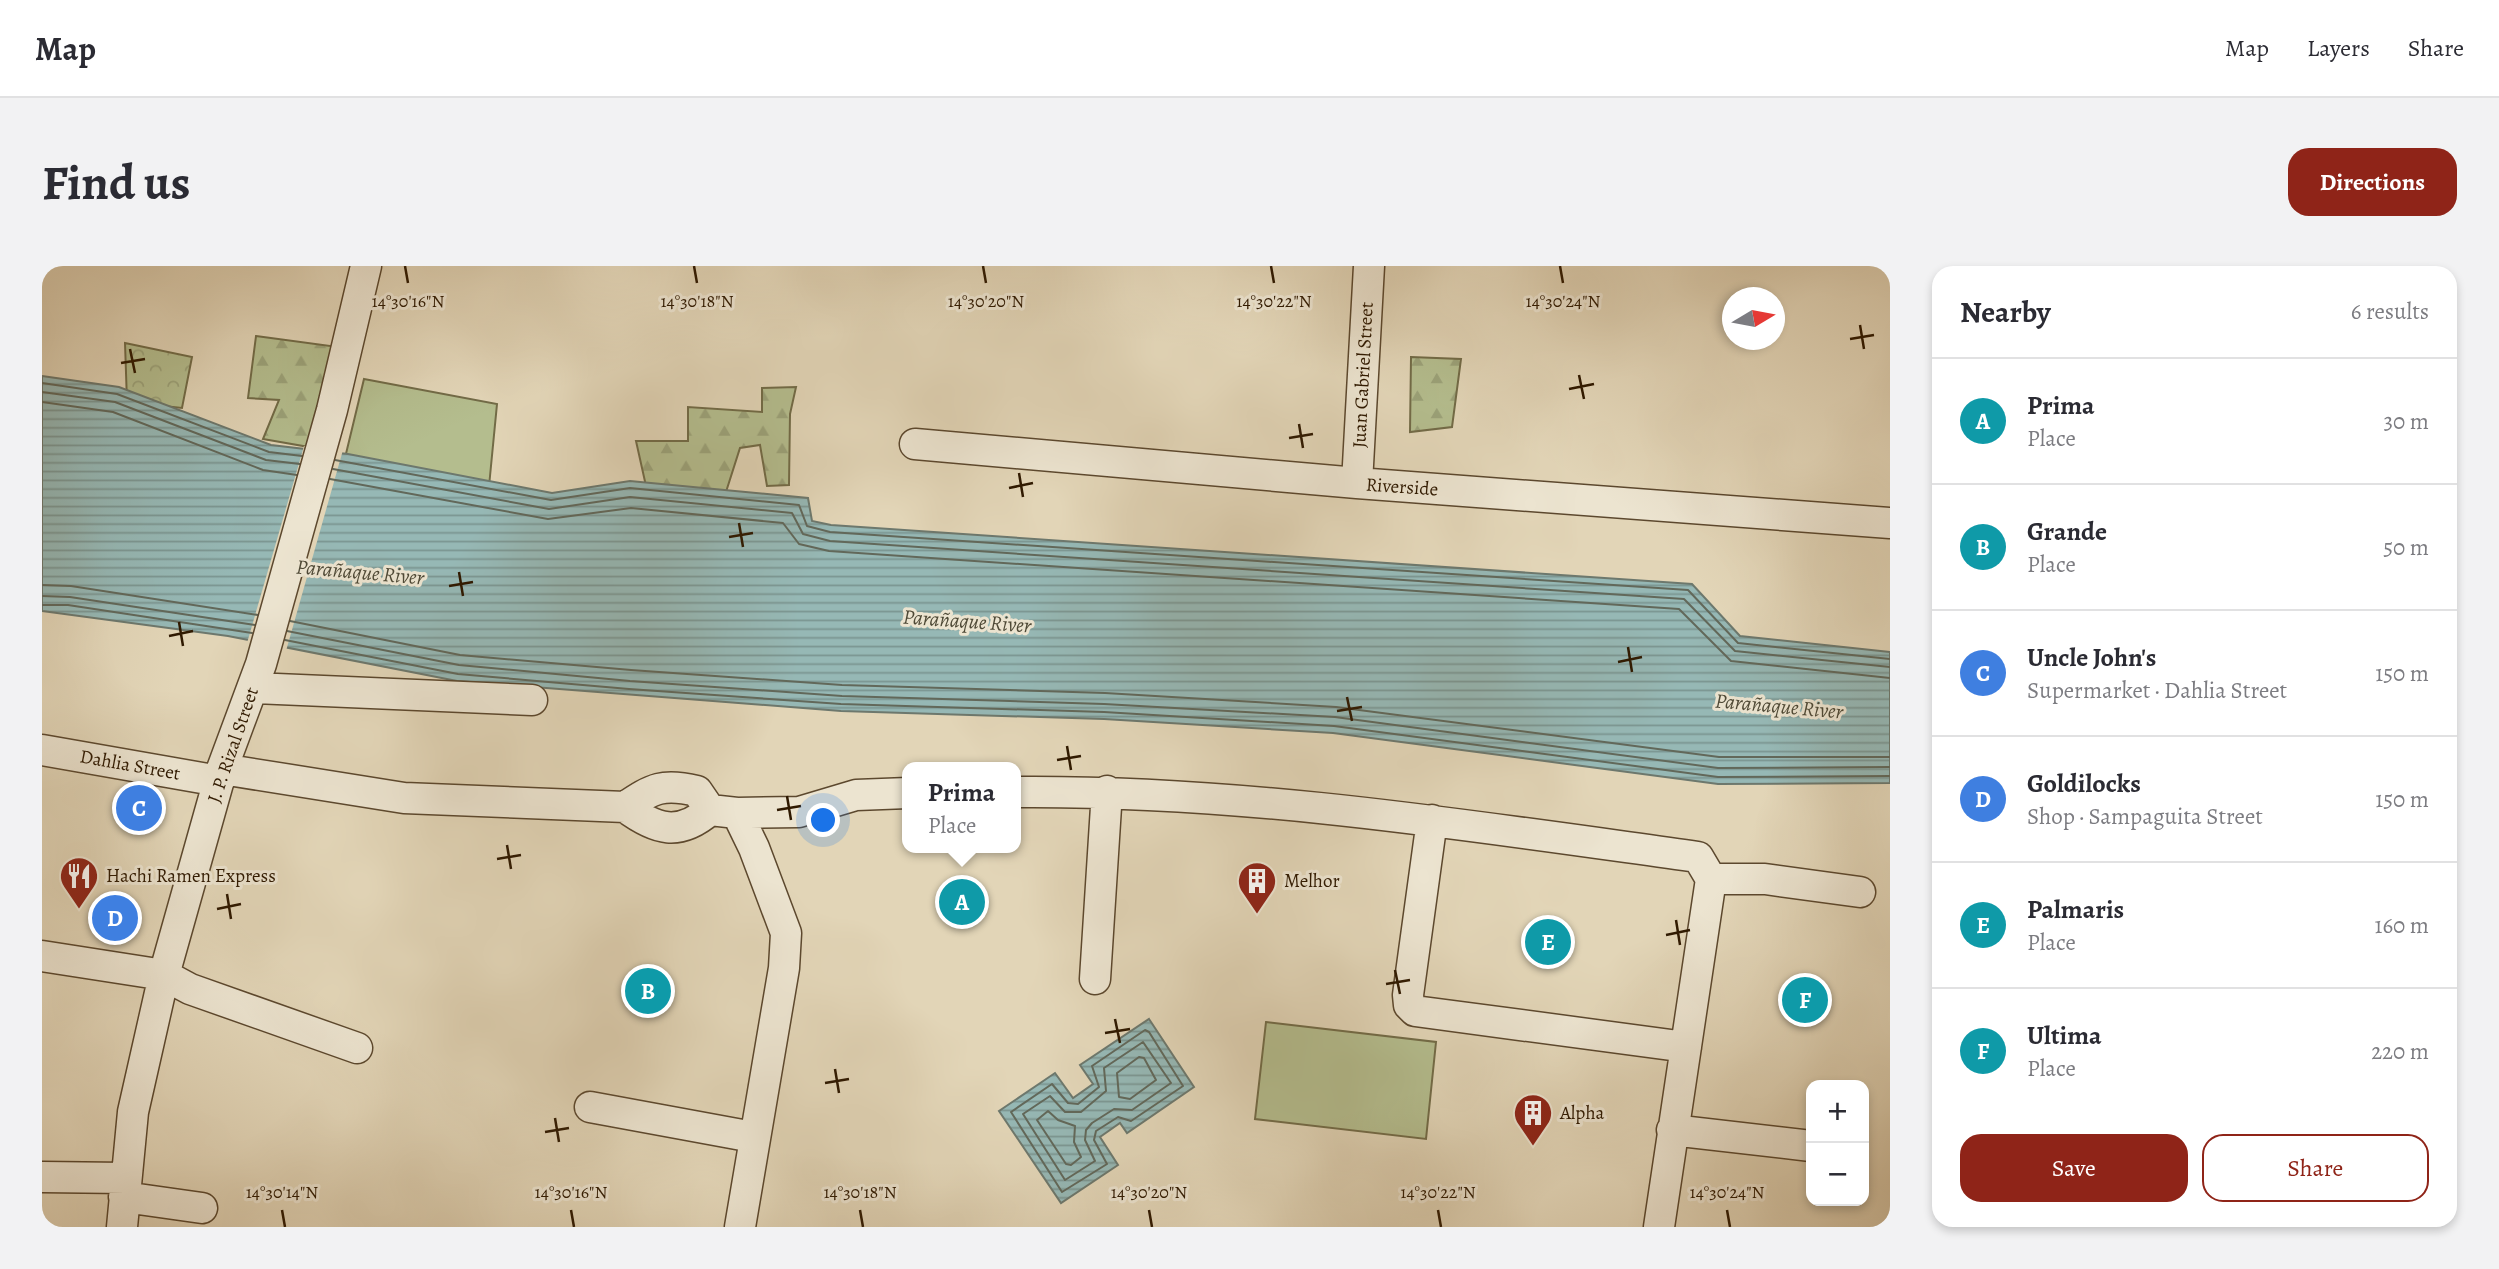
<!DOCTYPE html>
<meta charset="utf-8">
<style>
:root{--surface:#fff;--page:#f2f2f3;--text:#2b2b33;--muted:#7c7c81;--line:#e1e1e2;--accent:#8f2418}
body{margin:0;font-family:Alegreya,serif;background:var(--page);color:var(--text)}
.controls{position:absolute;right:21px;bottom:21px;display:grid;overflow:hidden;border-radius:14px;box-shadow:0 4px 10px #0003}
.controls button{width:63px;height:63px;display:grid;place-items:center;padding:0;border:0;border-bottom:2px solid var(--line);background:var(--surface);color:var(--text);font:35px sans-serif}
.compass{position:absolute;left:1680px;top:21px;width:63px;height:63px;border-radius:50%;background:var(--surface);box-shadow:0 4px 10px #0003;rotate:80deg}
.you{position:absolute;left:782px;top:555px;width:24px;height:24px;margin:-18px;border:5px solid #fff;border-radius:50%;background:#1a73e8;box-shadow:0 0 0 10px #1a73e833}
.badge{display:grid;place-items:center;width:46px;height:46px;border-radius:50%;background:var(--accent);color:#fff;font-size:23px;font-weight:700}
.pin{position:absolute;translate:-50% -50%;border:4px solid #fff;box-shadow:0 2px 7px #0006}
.popup{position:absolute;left:860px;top:496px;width:119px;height:91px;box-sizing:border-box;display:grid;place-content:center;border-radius:14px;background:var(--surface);filter:drop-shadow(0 2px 5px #0005);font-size:23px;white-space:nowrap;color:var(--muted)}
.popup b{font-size:26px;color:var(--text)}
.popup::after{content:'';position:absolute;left:50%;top:100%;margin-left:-14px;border:14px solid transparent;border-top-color:var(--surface)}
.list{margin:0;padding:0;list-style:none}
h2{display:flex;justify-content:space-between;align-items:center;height:91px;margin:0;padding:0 28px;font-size:30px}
h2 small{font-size:23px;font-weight:400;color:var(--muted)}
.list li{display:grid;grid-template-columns:46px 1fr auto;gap:21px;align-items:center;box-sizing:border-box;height:126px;padding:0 28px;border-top:2px solid var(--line)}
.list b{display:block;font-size:26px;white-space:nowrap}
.list p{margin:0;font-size:23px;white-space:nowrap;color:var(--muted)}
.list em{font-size:23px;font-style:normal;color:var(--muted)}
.actions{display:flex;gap:14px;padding:21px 28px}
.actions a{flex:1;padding:16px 0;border:2px solid var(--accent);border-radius:21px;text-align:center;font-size:24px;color:var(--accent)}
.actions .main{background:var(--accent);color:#fff}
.map{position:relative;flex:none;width:1848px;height:961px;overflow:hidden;border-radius:21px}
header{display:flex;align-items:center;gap:42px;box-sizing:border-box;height:98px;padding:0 35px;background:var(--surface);border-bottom:2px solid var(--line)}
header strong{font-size:33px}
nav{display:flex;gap:38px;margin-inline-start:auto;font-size:24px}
.intro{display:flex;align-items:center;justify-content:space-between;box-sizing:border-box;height:168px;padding:0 42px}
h1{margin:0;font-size:49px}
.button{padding:18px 32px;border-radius:21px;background:var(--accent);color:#fff;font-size:24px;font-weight:700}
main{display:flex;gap:42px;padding:0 42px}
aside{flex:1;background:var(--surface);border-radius:21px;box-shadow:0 4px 10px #0003}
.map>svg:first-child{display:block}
.green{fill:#b4bd8e;stroke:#726b47;stroke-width:2}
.forest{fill:url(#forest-firs);stroke:#726b47;stroke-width:2}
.park{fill:url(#park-crowns);stroke:#726b47;stroke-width:2}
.water{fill:url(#water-rules);stroke:#6d786d;stroke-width:2}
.pier{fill:#e2d5b7}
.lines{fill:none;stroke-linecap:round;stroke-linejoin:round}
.shore{stroke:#62685a;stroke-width:2}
.minor-casing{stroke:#5c482e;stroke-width:33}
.minor{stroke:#ece4d0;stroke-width:30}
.ticks{fill:none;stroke:#2f1900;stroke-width:2.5}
.labels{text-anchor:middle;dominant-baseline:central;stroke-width:6;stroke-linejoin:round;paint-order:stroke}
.street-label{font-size:19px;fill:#2f1900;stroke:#ece4d0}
.poi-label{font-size:19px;fill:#2f1900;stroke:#ece4d0;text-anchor:start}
.water-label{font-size:21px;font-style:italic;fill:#4e4936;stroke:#ece4d0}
.ticks-label{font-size:18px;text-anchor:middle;fill:#2f1900;stroke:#ece4d0;stroke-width:6;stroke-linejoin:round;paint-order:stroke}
</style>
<header>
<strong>Map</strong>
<nav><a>Map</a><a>Layers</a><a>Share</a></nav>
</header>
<div class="intro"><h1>Find us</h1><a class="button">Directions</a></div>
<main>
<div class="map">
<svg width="1848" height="961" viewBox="0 0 1848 961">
<defs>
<pattern id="forest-firs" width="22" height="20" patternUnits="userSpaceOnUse" patternTransform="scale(1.75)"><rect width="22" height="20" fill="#b4bd8e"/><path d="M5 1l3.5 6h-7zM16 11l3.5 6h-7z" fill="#9ba279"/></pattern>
<pattern id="park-crowns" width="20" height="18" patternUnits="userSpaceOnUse" patternTransform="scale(1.75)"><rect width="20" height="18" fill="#b4bd8e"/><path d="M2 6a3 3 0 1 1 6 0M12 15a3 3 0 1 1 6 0" fill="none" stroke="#9ba279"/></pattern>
<pattern id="water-rules" width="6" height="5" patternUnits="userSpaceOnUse" patternTransform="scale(1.75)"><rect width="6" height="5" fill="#96b8b5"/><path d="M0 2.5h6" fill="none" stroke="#7b9591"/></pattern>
</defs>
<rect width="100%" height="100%" fill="#e2d5b7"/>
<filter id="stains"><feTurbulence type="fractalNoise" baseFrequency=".00286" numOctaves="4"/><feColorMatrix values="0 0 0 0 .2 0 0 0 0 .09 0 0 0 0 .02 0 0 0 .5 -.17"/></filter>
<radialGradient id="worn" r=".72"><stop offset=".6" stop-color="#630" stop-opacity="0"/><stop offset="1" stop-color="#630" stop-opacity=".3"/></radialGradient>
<!-- green -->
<path class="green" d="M 322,113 L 455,138 L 445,241 L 302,196 Z
M 1224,756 L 1394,776 L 1384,873 L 1213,853 Z"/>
<!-- forest -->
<path class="forest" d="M 214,70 L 296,81 L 267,181 L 221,173 L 237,134 L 206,132 Z
M 1369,91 L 1419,93 L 1410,161 L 1368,166 Z
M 754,121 L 748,148 L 747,219 L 725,220 L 718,179 L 698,182 L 683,229 L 606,229 L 594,175 L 646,175 L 646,141 L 720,146 L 720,122 Z"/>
<!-- park -->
<path class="park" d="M 83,77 L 150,91 L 140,142 L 85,136 Z"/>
<!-- water -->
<path class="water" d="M 0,110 L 77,121 L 229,179 L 306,188 L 510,227 L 588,215 L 766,232 L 770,255 L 789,259 L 1650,318 L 1698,370 L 1848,386 L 1848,517 L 1676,518 L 1291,467 L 1062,453 L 799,445 L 415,415 L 186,370 L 0,345 Z
M 1107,753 L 1152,821 L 1085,867 L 1078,857 L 1058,871 L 1076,899 L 1019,937 L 957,845 L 1013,807 L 1031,832 L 1051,818 L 1038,799 Z"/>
<!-- pier -->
<path class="pier" d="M 262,180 L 301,184 L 244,385 L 205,377 Z"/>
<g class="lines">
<!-- shore -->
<path class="shore" d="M 0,117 L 75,128 L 227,186 L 260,190
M 0,126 L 73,136 L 224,194 L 258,198
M 0,136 L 71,146 L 221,204 L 255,209
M 293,194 L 509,234 L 588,222 L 757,239 L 765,260 L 788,266 L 1646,324 L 1696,377 L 1848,393
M 291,203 L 507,243 L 588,231 L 750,247 L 761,268 L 788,275 L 1642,333 L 1693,385 L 1848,401
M 288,213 L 506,253 L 589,242 L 741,257 L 757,278 L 787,285 L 1637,343 L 1689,395 L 1848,412
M 0,319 L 29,320 L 216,349
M 0,330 L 28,331 L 213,359
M 0,339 L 26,339 L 210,367
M 248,355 L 418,389 L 589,404 L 800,419 L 1063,427 L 1294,441 L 1677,491 L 1848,491
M 245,365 L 417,399 L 588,415 L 800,430 L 1062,438 L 1293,451 L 1676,502 L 1848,501
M 243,374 L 416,408 L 587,423 L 799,438 L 1062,446 L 1292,460 L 1676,511 L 1848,510
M 1103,764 L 1107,766 L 1141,820 L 1089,855 L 1076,851 L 1054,865 L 1052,874 L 1065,898 L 1020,926 L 969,846 L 1010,818 L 1026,837 L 1036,838 L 1057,821 L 1050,800 Z
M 1101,776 L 1129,817 L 1090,844 L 1072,843 L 1050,857 L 1044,864 L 1043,874 L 1053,895 L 1023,914 L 981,848 L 1008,830 L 1023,846 L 1039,846 L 1064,825 L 1062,802 Z
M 1097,791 L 1102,792 L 1114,814 L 1088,833 L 1077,831 L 1075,807 Z
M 1006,845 L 1016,854 L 1033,860 L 1032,876 L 1039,891 L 1029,899 L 1024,898 L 995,854 Z"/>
<!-- minor casing -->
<g class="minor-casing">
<path id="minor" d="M 873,178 L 1315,217 L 1848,257
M 1315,217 L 1327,0
M 211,422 L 490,434
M 0,484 L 177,515
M 180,503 L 362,532 L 583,541 C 614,564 637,571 668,544
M 974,526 C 1202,524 1431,560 1656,591 L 1669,613 L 1617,961
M 583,541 C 611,522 621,517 655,525 L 668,544 L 695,547 L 757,546 L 814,529 L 866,527
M 695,547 L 712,582 L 744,667 L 742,702 L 698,961
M 1390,554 L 1366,729 L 1367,739 L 1373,745 L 1644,781
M 1669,613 L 1723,613 L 1818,626
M 0,690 L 122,709 L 148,723 L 315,782
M 1053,713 L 1065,525
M 548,841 L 711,871
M 1630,864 L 1769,880
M 0,911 L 83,912
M 82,931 L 160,942
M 80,961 L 91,846 L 122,709 L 180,503 L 219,398 L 290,144 L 324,0"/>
</g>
<!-- minor -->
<use href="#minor" class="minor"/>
</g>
<!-- ticks -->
<path class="ticks" d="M 363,0 L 366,17M 652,0 L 655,17M 941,0 L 944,17M 1229,0 L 1232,17M 1518,0 L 1521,17M 1818,59 L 1822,83M 1808,73 L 1832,69M 88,83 L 93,107M 79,97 L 103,93M 1537,109 L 1542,133M 1527,123 L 1552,118M 1257,158 L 1261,182M 1247,172 L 1271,168M 977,207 L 981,231M 967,222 L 991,217M 697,257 L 701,281M 687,271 L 711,267M 417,306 L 421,330M 407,320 L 431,316M 137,356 L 141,380M 127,370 L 151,365M 1586,381 L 1590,406M 1576,396 L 1600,391M 1305,431 L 1310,455M 1295,445 L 1320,441M 1025,480 L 1029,504M 1015,494 L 1039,490M 745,530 L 749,554M 735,544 L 759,540M 465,579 L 469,603M 455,593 L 479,589M 185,628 L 189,653M 175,643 L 199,638M 1634,654 L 1638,679M 1624,669 L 1648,664M 1353,704 L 1358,728M 1344,718 L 1368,714M 1073,753 L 1078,777M 1063,767 L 1088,763M 793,803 L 797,827M 783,817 L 807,813M 513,852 L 517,876M 503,866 L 527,862M 240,944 L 243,961M 529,944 L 532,961M 818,944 L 821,961M 1107,944 L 1110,961M 1396,944 L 1399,961M 1685,944 L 1688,961"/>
<!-- icons -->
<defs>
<g id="restaurant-pin" transform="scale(2.0125)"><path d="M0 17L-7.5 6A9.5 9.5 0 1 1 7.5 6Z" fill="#8f2418" stroke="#ece4d0"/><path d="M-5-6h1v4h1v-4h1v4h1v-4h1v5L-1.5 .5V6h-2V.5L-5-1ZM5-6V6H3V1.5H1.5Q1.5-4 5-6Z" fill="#fff"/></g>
<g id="building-pin" transform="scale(2.0125)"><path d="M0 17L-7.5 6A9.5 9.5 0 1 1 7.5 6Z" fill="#8f2418" stroke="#ece4d0"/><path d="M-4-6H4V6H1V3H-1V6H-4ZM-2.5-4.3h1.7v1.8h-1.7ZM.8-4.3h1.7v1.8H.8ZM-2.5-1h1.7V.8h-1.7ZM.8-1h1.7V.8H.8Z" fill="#fff"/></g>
</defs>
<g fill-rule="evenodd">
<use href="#restaurant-pin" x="37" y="610"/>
<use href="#building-pin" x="1215" y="615"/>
<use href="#building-pin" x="1491" y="847"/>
</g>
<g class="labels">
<!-- street labels -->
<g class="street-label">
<text transform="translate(1321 109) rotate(-87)">Juan Gabriel Street</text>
<text transform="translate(1360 221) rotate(4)">Riverside</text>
<text transform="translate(191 479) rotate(-71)">J. P. Rizal Street</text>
<text transform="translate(88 499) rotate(10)">Dahlia Street</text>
</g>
<!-- poi labels -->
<g class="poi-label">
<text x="64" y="610">Hachi Ramen Express</text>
<text x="1242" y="615">Melhor</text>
<text x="1518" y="847">Alpha</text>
</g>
<!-- water labels -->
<g class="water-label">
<text transform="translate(318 306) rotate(5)">Parañaque River</text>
<text transform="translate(925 355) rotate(4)">Parañaque River</text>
<text transform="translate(1737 440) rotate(5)">Parañaque River</text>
</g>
</g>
<g class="ticks-label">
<text x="366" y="41">14°30'16"N</text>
<text x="655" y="41">14°30'18"N</text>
<text x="944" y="41">14°30'20"N</text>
<text x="1232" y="41">14°30'22"N</text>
<text x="1521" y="41">14°30'24"N</text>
<text x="240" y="932">14°30'14"N</text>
<text x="529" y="932">14°30'16"N</text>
<text x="818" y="932">14°30'18"N</text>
<text x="1107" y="932">14°30'20"N</text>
<text x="1396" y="932">14°30'22"N</text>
<text x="1685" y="932">14°30'24"N</text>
</g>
<rect width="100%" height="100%" filter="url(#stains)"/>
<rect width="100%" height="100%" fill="url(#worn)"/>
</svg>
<div class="controls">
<button>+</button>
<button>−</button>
</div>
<svg class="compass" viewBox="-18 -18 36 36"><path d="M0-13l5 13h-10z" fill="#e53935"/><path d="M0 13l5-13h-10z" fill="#7c7c81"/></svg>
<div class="you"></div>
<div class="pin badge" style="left:920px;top:636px;background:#0f9aa8">A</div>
<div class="popup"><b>Prima</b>Place</div>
<div class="pin badge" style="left:606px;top:725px;background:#0f9aa8">B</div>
<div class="pin badge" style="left:97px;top:542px;background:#3f7fe0">C</div>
<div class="pin badge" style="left:73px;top:652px;background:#3f7fe0">D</div>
<div class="pin badge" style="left:1506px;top:676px;background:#0f9aa8">E</div>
<div class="pin badge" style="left:1763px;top:734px;background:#0f9aa8">F</div>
</div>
<aside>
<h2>Nearby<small>6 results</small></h2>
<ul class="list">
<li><span class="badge" style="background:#0f9aa8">A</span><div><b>Prima</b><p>Place</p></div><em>30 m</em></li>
<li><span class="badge" style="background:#0f9aa8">B</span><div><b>Grande</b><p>Place</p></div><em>50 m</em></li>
<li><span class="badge" style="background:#3f7fe0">C</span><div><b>Uncle John's</b><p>Supermarket · Dahlia Street</p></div><em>150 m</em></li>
<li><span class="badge" style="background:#3f7fe0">D</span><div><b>Goldilocks</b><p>Shop · Sampaguita Street</p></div><em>150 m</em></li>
<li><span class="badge" style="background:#0f9aa8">E</span><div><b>Palmaris</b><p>Place</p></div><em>160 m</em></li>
<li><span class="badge" style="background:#0f9aa8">F</span><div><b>Ultima</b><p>Place</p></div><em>220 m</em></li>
</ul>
<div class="actions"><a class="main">Save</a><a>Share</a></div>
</aside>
</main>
